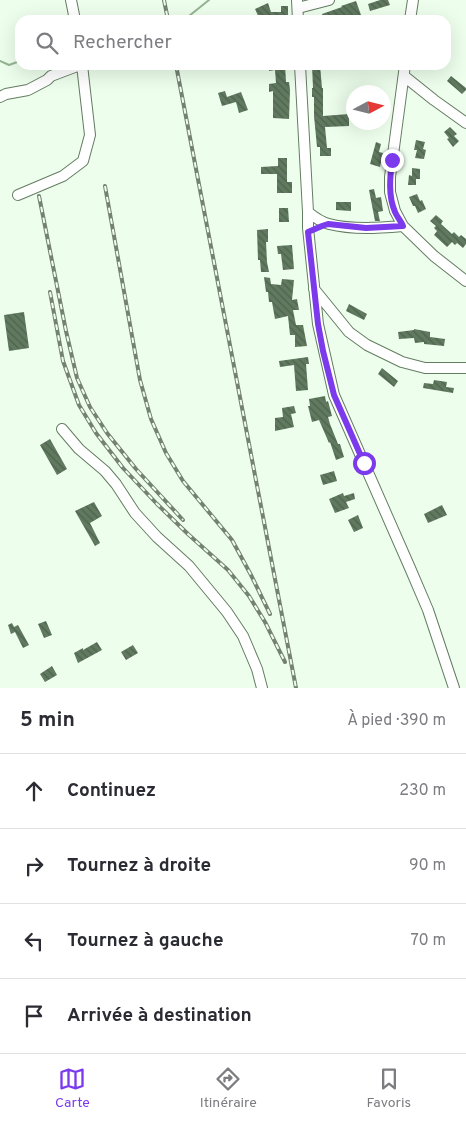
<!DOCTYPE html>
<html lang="fr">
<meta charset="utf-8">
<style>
:root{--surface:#fff;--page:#f7f7f7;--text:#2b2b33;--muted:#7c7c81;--line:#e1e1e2;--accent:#7c3aed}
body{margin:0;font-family:Overpass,sans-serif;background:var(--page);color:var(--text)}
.compass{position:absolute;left:346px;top:85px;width:45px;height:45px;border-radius:50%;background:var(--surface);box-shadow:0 5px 20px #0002;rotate:83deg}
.stop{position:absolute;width:15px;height:15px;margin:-11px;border:4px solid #7c3aed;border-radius:50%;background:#fff}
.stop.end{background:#7c3aed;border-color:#fff;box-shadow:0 1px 5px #0008}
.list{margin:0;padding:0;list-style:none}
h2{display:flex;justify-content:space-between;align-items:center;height:65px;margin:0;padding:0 20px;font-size:21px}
h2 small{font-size:16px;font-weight:400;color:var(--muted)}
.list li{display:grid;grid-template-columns:32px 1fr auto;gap:15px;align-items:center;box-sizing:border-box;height:75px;padding:0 20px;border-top:1px solid var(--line)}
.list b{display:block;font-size:19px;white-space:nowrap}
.list em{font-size:16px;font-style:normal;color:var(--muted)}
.icon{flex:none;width:28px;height:28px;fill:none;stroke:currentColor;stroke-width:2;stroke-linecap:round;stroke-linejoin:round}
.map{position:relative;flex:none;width:466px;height:688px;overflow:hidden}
.search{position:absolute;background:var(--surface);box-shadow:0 5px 20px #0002;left:15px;right:15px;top:15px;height:55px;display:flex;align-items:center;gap:12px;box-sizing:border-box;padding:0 18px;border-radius:15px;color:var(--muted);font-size:19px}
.sheet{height:365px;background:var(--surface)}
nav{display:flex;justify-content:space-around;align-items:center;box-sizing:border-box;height:70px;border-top:1px solid var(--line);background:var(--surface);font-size:14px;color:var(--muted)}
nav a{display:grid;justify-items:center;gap:2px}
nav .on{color:var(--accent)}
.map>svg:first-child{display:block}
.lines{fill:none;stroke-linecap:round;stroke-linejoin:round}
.stream{stroke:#94b592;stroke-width:2}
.building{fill:url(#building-back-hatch)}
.minor-casing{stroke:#647d62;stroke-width:12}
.minor{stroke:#fff;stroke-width:10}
.rail-casing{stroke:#748173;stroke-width:4}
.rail{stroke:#edfeec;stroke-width:2;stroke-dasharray:5.5;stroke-linecap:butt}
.route{stroke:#7c3aed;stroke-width:6}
</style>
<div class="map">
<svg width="466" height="688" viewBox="0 0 466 688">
<defs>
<pattern id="building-back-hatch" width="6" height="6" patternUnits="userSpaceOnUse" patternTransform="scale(1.25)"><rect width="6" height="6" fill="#60795f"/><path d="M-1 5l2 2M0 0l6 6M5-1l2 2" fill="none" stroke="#4e634e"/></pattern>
</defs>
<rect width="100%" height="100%" fill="#edfeec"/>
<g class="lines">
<!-- stream -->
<path class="stream" d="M 184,20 L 209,0
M 0,61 L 9,65 L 20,61"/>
</g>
<!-- building -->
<path class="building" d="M 380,0 L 388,0 L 390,5 L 370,11 L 368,4 Z
M 356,1 L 361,15 L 346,20 L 324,20 L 322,14 L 342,7 L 341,6 Z
M 268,3 L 271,12 L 281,12 L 281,6 L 288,6 L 288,20 L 260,20 L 255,9 Z
M 269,65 L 285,65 L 286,82 L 289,82 L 290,90 L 289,119 L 273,118 L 273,91 L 269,92 L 269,84 L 276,83 L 275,70 L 269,71 Z
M 312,65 L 320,65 L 322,88 L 323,88 L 323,116 L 349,114 L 349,126 L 325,127 L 327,148 L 331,148 L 331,156 L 320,156 L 320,147 L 317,147 L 314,116 L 314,97 L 312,97 L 312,88 L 313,88 Z
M 451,76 L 466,88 L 466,90 L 462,94 L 447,81 Z
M 225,91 L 227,97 L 241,92 L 248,110 L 239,113 L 236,102 L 222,106 L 218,93 Z
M 450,127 L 457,134 L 454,136 L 459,141 L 453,147 L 447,139 L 449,138 L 444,132 Z
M 416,140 L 425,142 L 423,149 L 426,150 L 424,159 L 415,158 L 417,150 L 414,150 Z
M 376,142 L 381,144 L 379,152 L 383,153 L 380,167 L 370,164 Z
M 278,158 L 287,158 L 287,182 L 292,182 L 292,193 L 277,193 L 277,174 L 261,174 L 261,167 L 278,166 Z
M 412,168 L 420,169 L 420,179 L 416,179 L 416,185 L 408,185 L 409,175 L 412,176 Z
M 374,189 L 376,198 L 381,197 L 383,211 L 378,212 L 380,221 L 375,221 L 369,190 Z
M 417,194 L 420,201 L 422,200 L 426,209 L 418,213 L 415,206 L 413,206 L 409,197 Z
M 336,202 L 351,202 L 351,211 L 336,210 Z
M 279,208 L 288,208 L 289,222 L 279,222 Z
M 436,215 L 443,221 L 441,224 L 452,234 L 454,232 L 459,237 L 461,235 L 466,239 L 466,244 L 463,248 L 457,243 L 455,245 L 452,242 L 447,247 L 434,235 L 437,231 L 434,228 L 436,226 L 430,221 Z
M 268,229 L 268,242 L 266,242 L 267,262 L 269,272 L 261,272 L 260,260 L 258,260 L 257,230 Z
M 292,245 L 294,269 L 283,270 L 281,254 L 278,254 L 277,246 Z
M 264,277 L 270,278 L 271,284 L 281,285 L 282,279 L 294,280 L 292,300 L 297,299 L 299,310 L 293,310 L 296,325 L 303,325 L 307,346 L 295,347 L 295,335 L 290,335 L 288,316 L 275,319 L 272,302 L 269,302 L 268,292 L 266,292 Z
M 349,304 L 367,314 L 364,320 L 346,311 Z
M 24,312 L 29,348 L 9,351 L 4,315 Z
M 414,329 L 430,332 L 430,337 L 445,339 L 444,346 L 424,344 L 424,342 L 415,343 L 414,338 L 399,339 L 398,332 L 414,330 Z
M 308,357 L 309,364 L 306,364 L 308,390 L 296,391 L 294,365 L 280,367 L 279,361 Z
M 382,368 L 398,381 L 394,387 L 378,374 Z
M 434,380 L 447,382 L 446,387 L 454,388 L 453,393 L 423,388 L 424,383 L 433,384 Z
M 325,396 L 326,402 L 328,401 L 332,416 L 328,417 L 330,424 L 338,444 L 340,444 L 344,457 L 336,460 L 330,442 L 329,443 L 319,420 L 312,422 L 308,406 L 310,406 L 309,399 Z
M 294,406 L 296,413 L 291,414 L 294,427 L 275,431 L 275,418 L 283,417 L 282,408 Z
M 50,439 L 67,469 L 57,475 L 40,445 Z
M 334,471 L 337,481 L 323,485 L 320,475 Z
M 343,493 L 344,496 L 354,493 L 355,499 L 346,502 L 349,508 L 335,513 L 329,499 Z
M 94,502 L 102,516 L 90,523 L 100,543 L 95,546 L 75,511 Z
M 442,505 L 447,515 L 428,523 L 424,514 Z
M 358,515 L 363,528 L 354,532 L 348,520 Z
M 46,621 L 52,635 L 44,638 L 38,624 Z
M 12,623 L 14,627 L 18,625 L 29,645 L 23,648 L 15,632 L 11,634 L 8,625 Z
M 97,642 L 102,650 L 78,663 L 74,653 L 83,648 L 83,650 Z
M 133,645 L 138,653 L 126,660 L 121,652 Z
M 52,666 L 57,675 L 45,682 L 40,674 Z"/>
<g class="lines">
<!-- minor casing -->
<g class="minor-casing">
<path id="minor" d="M 71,0 L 75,20
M 297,0 L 298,20
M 298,8 L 329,0
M 410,20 L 413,0
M 300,65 L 308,212 L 308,228 L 318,324 L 334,395 L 410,568 L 428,610 L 454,688
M 405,65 L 390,177 L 390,192 L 395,211 L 403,226 L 434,256 L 466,281
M 404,76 L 434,100 L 466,123
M 0,97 L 6,94 L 28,90 L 47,80 L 51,76 L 80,65
M 18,195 L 63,176 L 83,161 L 90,135 L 82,65
M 308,212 C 314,217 321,222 329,224 C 353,230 379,228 403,226
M 314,289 L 349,332 L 367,345 L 402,362 L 425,368 L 466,368
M 62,429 L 79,449 L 105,471 L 116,484 L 135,513 L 157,537 L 189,566 L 227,612 L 243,636 L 257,669 L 262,688"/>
</g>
<!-- minor -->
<use href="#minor" class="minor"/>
<!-- rail casing -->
<g class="rail-casing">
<path id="rail" d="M 164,0 L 168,20
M 176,65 L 296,688
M 105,186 L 140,380 L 151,419 L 166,453 L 183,481 L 232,540 L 251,575 L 270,614
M 39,196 L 66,331 L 77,378 L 90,407 L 107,433 L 136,469 L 183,520
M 50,292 L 63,361 L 79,405 L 96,433 L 123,468 L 157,504 L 189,535 L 228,570 L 249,596 L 265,622 L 285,662"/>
</g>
<!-- rail -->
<use href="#rail" class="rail"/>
</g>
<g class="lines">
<!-- route -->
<path class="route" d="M 364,463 L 334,395 L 323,351 L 318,324 L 308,232 L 322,226 L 328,224 L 366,228 L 403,226 C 401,221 397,217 395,212 C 388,196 390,177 392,160"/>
</g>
</svg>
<svg class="compass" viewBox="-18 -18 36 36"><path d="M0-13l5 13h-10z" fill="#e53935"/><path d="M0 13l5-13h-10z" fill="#7c7c81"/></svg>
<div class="stop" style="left:364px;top:463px"></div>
<div class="stop end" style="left:392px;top:160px"></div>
<div class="search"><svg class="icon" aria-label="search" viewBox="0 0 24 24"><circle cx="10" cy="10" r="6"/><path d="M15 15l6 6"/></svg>Rechercher</div>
</div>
<section class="sheet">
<h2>5 min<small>À pied · 390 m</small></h2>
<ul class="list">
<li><svg class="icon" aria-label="ahead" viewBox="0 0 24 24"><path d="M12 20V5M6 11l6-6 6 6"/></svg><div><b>Continuez</b></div><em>230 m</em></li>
<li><svg class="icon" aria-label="right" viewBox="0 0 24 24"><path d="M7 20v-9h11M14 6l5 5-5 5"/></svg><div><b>Tournez à droite</b></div><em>90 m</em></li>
<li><svg class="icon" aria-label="left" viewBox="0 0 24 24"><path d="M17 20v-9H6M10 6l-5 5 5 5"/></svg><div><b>Tournez à gauche</b></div><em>70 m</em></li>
<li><svg class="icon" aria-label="arrive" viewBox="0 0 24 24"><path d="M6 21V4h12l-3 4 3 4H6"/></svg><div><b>Arrivée à destination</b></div></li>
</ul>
</section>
<nav>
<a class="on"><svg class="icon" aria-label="map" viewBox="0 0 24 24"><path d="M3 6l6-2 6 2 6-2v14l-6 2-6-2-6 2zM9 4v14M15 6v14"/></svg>Carte</a>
<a><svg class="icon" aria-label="directions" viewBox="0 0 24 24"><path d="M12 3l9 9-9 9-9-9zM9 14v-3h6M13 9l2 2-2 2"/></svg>Itinéraire</a>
<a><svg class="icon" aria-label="saved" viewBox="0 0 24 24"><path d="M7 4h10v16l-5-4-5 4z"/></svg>Favoris</a>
</nav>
